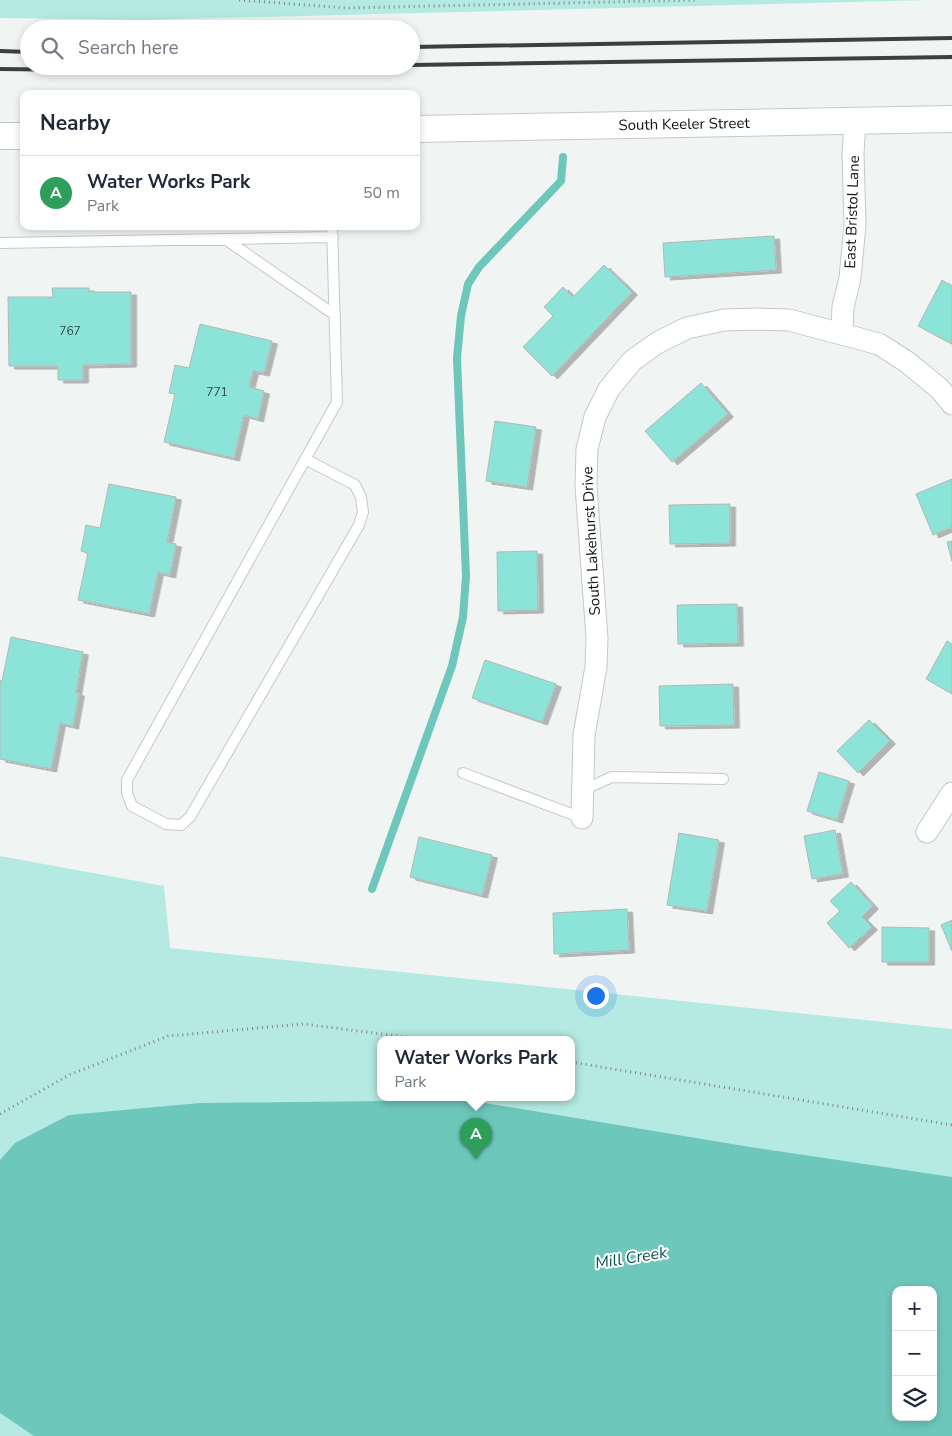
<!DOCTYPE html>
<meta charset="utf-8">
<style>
:root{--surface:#fff;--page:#f2f2f3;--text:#1f2937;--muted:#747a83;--line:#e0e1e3;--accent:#db2777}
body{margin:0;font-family:"Nunito Sans",sans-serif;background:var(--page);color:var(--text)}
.controls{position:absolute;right:15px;bottom:15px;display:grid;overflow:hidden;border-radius:10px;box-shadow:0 2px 8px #0003}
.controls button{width:45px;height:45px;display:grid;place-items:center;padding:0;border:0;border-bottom:1px solid var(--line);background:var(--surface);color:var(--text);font:25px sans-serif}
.you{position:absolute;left:595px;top:995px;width:18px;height:18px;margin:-12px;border:4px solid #fff;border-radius:50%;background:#1a73e8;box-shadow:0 0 0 8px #1a73e833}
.badge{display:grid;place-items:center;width:32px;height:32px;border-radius:50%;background:var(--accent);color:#fff;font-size:16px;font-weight:700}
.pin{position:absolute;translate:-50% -41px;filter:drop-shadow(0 1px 2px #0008)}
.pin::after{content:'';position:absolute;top:26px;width:18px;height:15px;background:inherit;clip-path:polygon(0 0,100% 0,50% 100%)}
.popup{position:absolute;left:377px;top:1036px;width:198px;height:65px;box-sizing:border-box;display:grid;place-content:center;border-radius:10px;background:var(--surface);filter:drop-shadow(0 1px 4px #0005);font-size:16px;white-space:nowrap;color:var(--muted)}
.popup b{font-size:19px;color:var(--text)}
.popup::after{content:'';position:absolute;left:50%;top:100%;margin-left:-10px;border:10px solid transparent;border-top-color:var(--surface)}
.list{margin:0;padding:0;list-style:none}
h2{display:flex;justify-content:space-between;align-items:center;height:65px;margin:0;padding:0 20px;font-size:21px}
h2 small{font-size:16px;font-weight:400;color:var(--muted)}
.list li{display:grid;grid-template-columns:32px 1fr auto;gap:15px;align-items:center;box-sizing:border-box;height:75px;padding:0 20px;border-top:1px solid var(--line)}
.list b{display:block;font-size:19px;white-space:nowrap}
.list p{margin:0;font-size:16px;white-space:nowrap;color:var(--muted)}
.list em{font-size:16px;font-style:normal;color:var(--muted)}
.icon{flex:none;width:28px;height:28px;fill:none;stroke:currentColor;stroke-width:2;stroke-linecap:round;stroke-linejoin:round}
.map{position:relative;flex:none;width:952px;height:1436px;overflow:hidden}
.search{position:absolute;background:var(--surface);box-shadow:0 2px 8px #0003;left:20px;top:20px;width:400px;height:55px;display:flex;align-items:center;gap:12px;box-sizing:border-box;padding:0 18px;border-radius:28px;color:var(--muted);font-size:19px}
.panel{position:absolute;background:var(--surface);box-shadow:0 2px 8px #0003;left:20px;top:90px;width:400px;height:140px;border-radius:10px}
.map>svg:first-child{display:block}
.green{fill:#b4eae2;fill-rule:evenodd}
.water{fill:#6ec7bb;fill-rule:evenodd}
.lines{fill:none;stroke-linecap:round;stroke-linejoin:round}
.stream{stroke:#6ec7bb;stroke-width:8}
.building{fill:#8ce4d8;stroke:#b3b8b7;filter:url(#shadow)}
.service-casing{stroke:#c4c9c8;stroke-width:12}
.minor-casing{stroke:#c4c9c8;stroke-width:23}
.tertiary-casing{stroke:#c4c9c8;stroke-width:28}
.path{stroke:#838685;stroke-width:3;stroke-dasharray:1 4;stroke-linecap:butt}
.service{stroke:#fff;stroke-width:10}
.minor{stroke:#fff;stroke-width:21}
.tertiary{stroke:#fff;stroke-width:26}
.rail{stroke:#3e403f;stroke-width:4}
.labels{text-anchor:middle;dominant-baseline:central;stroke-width:4;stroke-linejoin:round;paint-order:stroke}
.number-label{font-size:12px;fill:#2e4642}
.street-label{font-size:15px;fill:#0f1110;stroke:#fff}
.water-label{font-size:16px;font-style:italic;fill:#01544c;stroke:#fff}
</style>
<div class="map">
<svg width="952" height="1436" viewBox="0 0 952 1436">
<defs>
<filter id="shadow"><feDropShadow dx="5.5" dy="3" stdDeviation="0" flood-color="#0004"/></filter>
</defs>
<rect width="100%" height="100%" fill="#f0f5f4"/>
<!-- green -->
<path class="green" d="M 0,0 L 929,0 L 141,20 L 0,18 Z
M 0,856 L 164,886 L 170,948 L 952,1029 L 952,1436 L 0,1436 ZM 381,1040 L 571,1040 L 571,1098 L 381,1098 ZM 896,1290 L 933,1290 L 933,1417 L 896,1417 Z"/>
<!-- water -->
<path class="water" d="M 467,1100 L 750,1147 L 952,1177 L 952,1436 L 34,1436 L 0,1413 L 0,1160 L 15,1143 L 69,1115 L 200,1103 ZM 896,1290 L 933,1290 L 933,1417 L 896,1417 Z"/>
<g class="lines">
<!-- stream -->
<path class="stream" d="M 372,889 L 452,666 L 463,617 L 466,576 L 457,358 L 461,316 L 468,284 L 479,267 L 561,181 L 563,157"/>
</g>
<!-- building -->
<path class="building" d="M 774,236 L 776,270 L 665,277 L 663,243 Z
M 604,265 L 632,292 L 552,376 L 523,347 L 553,316 L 544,307 L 563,287 L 573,297 Z
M 942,280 L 952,286 L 952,339 L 950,343 L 918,326 Z
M 52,288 L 89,288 L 89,292 L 131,292 L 131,364 L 83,365 L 83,380 L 58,380 L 58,366 L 9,366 L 8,297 L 53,297 Z
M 200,324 L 272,341 L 264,373 L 253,371 L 249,387 L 264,391 L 258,419 L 244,415 L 234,458 L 164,442 L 175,394 L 169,393 L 175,365 L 189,368 Z
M 701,383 L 728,414 L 672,462 L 645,431 Z
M 495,421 L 536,427 L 527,487 L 486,481 Z
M 952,479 L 952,527 L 933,535 L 916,494 Z
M 109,484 L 176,497 L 167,542 L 176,544 L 170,575 L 158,572 L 149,614 L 78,600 L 88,553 L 81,551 L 86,525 L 100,528 Z
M 730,504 L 730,543 L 670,544 L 669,505 Z
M 952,541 L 952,561 L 947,542 Z
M 537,551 L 538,610 L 498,611 L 497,552 Z
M 737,604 L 738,643 L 678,644 L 677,605 Z
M 11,637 L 83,652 L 76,693 L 79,693 L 73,726 L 60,723 L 51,769 L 0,759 L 0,680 L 2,681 Z
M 947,641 L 952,644 L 952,694 L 926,679 Z
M 485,660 L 556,684 L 542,722 L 472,698 Z
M 733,684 L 734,725 L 660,726 L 659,686 Z
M 869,720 L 890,741 L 858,773 L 837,751 Z
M 819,772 L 849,781 L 837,820 L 807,811 Z
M 835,830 L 843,874 L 812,879 L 804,836 Z
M 679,833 L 719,840 L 707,911 L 667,905 Z
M 419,837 L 492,855 L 482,895 L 410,877 Z
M 851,882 L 873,906 L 862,917 L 872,927 L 849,948 L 827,923 L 840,911 L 830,901 Z
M 627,909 L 629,950 L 554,954 L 553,913 Z
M 952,920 L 952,951 L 941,925 Z
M 882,927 L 929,928 L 929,962 L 882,962 Z"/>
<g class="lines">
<!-- service casing -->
<g class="service-casing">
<path id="service" d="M 225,239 L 335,315
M 0,243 L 333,237
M 305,459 L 355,485 L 361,497 L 363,512 L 359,525 L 190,817 L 181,825 L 166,824 L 132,806 L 127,793 L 127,780 L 337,402 L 332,226
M 463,773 L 582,818
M 583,790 L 612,777 L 723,779"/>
</g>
<!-- minor casing -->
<g class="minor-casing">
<path id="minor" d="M 842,333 L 843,307 L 850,278 L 855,225 L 853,153 L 855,121
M 582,818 L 584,735 L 596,667 L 597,638 L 586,486 L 587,449 L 595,417 L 609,389 L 632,361 L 657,343 L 687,328 L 724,320 L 757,319 L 789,320 L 879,344 L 907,362 L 940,389 L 952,404
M 927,832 L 952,793"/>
</g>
<!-- tertiary casing -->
<g class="tertiary-casing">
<path id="tertiary" d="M 416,129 L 952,119
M 0,136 L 24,136"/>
</g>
<!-- path -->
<path class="path" d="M 239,0 L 346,8 L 697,0
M 571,1062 L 952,1125
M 0,1114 L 69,1075 L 168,1036 L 303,1024 L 429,1040"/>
<!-- service -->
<use href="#service" class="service"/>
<!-- minor -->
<use href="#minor" class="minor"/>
<!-- tertiary -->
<use href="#tertiary" class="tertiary"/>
<!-- rail -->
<path class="rail" d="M 411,47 L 952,38
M 0,51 L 29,52
M 411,65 L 952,57
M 0,69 L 82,70 L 345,66"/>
</g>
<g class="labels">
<!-- number labels -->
<g class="number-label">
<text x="70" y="331">767</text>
<text x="217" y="392">771</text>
</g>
<!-- street labels -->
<g class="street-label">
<text transform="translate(684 124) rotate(-1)">South Keeler Street</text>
<text transform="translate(852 212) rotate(-88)">East Bristol Lane</text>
<text transform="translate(591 541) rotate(-93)">South Lakehurst Drive</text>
</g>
<!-- water labels -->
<g class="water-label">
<text transform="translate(631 1258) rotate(-9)">Mill Creek</text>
</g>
</g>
</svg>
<div class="controls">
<button>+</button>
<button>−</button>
<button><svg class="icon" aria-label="layers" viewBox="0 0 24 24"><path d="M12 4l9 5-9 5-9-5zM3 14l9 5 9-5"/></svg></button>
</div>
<div class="you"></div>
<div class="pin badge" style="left:476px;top:1159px;background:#2e9e5b">A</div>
<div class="popup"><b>Water Works Park</b>Park</div>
<div class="search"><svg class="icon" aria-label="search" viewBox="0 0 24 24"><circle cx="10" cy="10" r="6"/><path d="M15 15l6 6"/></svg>Search here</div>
<section class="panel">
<h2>Nearby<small></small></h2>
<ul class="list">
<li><span class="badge" style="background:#2e9e5b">A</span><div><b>Water Works Park</b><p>Park</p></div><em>50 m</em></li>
</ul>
</section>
</div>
